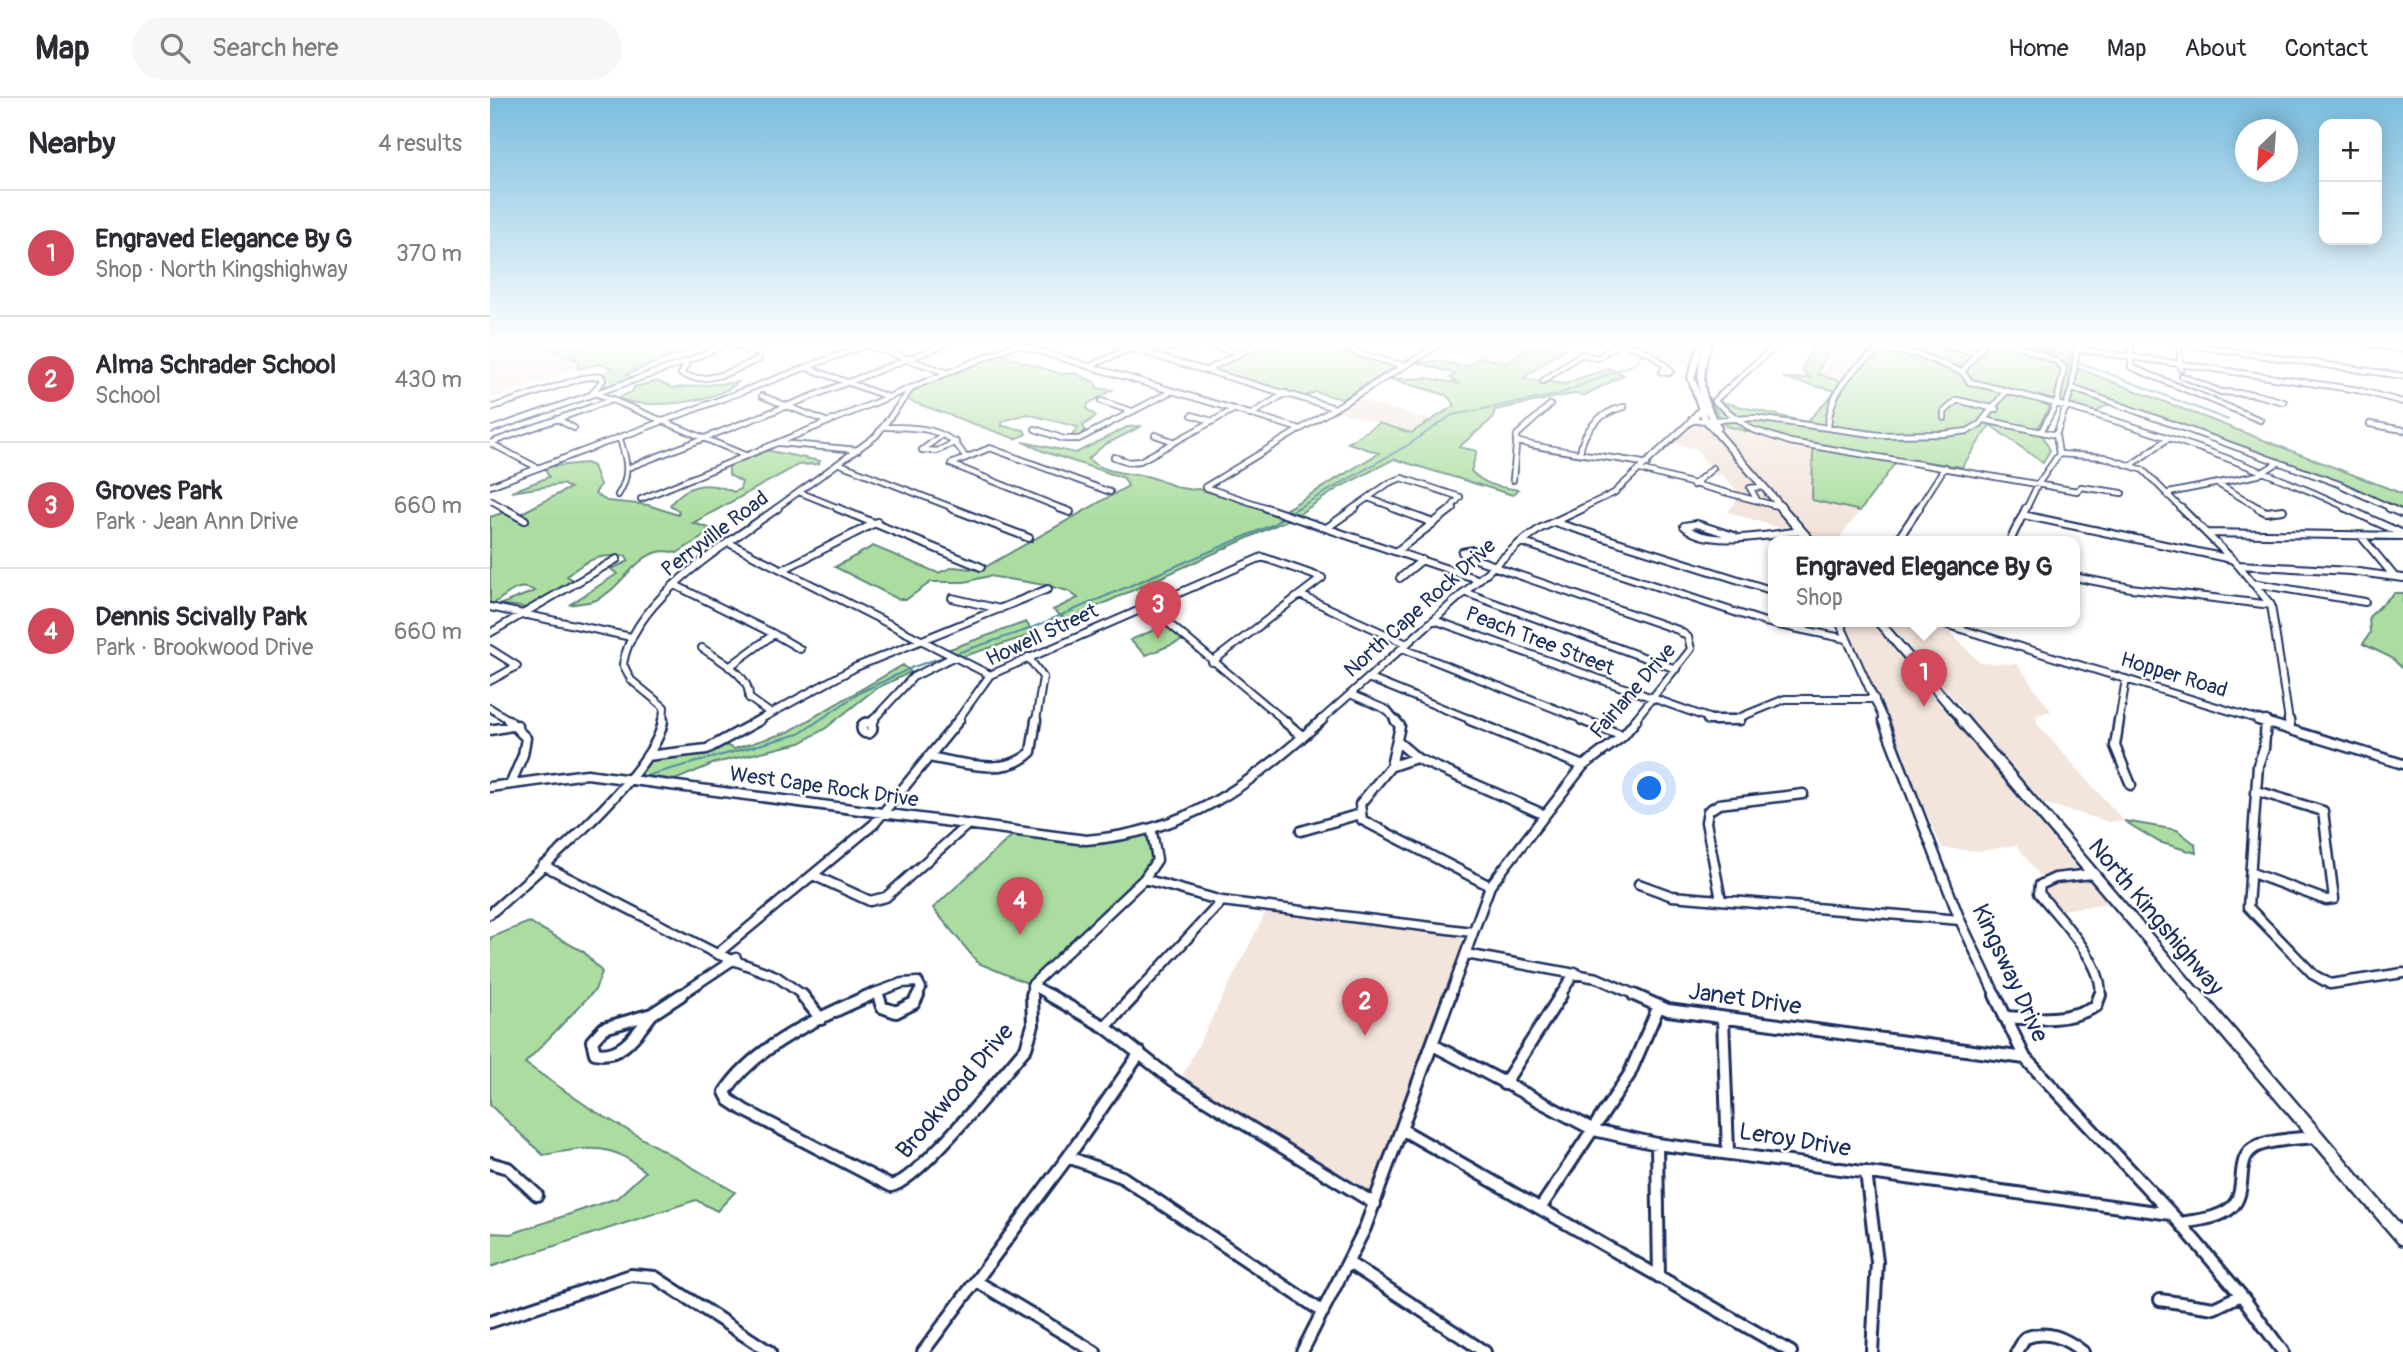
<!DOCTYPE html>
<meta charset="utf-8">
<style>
:root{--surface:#fff;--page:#f7f7f7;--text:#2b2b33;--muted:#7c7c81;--line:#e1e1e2;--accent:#d1495b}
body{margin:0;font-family:Pangolin,sans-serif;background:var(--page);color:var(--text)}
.controls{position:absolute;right:21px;top:21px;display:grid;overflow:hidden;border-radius:14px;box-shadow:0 4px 18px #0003}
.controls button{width:63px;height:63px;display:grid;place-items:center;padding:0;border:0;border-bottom:2px solid var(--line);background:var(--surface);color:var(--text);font:35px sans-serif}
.compass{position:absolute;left:1745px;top:21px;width:63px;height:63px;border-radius:50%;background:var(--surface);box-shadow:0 4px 18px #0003;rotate:205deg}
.you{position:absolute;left:1160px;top:691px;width:24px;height:24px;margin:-18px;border:5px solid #fff;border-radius:50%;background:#1a73e8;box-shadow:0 0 0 10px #1a73e833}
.badge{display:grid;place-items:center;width:46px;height:46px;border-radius:50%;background:var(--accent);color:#fff;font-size:23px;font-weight:700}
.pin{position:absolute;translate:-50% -58px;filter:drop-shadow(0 2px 4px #0008)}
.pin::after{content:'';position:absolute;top:37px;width:24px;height:21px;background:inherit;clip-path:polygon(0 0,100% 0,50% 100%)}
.popup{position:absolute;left:1278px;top:438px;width:312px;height:91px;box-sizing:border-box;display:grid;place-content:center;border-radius:14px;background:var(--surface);filter:drop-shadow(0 2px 5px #0005);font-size:23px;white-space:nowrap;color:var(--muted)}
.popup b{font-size:26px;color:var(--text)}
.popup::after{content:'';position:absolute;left:50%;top:100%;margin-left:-14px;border:14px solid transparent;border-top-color:var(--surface)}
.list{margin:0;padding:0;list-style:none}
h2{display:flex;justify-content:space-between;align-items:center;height:91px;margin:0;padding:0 28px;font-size:30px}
h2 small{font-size:23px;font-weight:400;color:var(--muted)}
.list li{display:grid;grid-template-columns:46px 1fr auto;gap:21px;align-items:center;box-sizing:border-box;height:126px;padding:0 28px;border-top:2px solid var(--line)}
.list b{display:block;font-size:26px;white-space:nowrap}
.list p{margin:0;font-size:23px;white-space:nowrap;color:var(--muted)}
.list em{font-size:23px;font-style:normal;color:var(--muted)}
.icon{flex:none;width:38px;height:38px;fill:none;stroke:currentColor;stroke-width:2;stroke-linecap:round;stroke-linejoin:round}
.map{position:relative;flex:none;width:1913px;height:1254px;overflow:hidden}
header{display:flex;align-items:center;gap:42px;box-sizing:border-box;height:98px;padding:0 35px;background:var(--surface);border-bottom:2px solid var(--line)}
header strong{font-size:33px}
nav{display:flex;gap:38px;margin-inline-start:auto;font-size:24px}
.search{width:490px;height:63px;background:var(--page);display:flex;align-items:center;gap:18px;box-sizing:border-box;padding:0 24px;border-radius:38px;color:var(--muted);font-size:26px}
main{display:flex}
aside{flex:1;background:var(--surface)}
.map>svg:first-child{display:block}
.built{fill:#f3e4dc}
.green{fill:#aadd9f;stroke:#62867e;stroke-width:2}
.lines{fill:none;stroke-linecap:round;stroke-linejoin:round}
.stream{stroke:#538da2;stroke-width:2}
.minor-far3-casing{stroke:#1b2f5e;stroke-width:8}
.minor-far2-casing{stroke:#1b2f5e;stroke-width:10}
.minor-far1-casing{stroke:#1b2f5e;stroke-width:13}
.minor-casing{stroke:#1b2f5e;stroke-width:16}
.major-far3-casing{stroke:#1b2f5e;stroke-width:10}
.major-far2-casing{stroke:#1b2f5e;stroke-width:12}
.major-far1-casing{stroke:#1b2f5e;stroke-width:15}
.major-casing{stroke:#1b2f5e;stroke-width:18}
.minor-far3{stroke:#fff;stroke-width:4.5}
.minor-far2{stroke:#fff;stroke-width:6}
.minor-far1{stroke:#fff;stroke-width:8}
.minor{stroke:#fff;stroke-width:10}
.major-far3{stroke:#fff;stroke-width:6}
.major-far2{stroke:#fff;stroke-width:8}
.major-far1{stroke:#fff;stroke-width:10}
.major{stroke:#fff;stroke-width:13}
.labels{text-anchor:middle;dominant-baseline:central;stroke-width:5;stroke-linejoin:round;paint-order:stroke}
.street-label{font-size:21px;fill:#1b2f5e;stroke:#fff}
.near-street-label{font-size:24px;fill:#1b2f5e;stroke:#fff}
</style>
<header>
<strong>Map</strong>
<div class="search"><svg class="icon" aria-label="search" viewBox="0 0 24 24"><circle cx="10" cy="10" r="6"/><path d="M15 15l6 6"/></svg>Search here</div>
<nav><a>Home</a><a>Map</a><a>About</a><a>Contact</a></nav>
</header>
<main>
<aside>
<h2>Nearby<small>4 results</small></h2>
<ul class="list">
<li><span class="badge">1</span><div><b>Engraved Elegance By G</b><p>Shop · North Kingshighway</p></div><em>370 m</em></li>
<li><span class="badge">2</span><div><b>Alma Schrader School</b><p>School</p></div><em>430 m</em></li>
<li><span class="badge">3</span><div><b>Groves Park</b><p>Park · Jean Ann Drive</p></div><em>660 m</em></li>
<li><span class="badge">4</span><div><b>Dennis Scivally Park</b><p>Park · Brookwood Drive</p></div><em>660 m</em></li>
</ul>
</aside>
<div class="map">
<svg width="1913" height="1254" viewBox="0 0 1913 1254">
<rect width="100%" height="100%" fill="#fff"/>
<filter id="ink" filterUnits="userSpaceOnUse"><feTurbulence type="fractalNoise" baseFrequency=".0143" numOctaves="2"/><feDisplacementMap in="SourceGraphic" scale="14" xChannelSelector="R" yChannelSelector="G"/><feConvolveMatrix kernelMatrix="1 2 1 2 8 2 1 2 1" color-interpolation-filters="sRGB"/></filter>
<g filter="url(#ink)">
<!-- built -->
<path class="built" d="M 0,247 L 60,247 L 56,249 L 89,263 L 88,271 L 0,301 Z
M 952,247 L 1042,247 L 1016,265 L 949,248 Z
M 1162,247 L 1197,247 L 1206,253 L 1200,267 L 1178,267 L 1160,254 Z
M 1341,247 L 1385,247 L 1353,284 L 1326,276 Z
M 863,300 L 940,322 L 921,335 L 844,312 Z
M 1232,323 L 1244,331 L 1323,350 L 1322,402 L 1370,413 L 1347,443 L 1332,443 L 1238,414 L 1250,397 L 1233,377 L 1224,377 L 1207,351 L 1183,345 L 1206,324 Z
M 1352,523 L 1380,523 L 1586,769 L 1586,773 L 1550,778 L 1526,747 L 1491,753 L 1452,750 Z
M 1397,523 L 1436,523 L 1455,529 L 1490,565 L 1527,566 L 1561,613 L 1547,617 L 1547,626 L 1634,723 L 1619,724 L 1553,705 Z
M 1585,781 L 1600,784 L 1618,805 L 1567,813 L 1554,797 L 1557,786 Z
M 776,814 L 966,837 L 971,840 L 973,846 L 883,1095 L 692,979 Z"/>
<!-- green -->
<path class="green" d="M 60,247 L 211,247 L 137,276 L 143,281 L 116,291 L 111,288 L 115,276 L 123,270 L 110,266 L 88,271 L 89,263 L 55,249 Z
M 770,247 L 829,247 L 908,267 L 852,301 L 825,294 L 814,299 L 721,272 Z
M 1042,247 L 1074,251 L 1033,280 L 1074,286 L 1119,270 L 1134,277 L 1095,297 L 1083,296 L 1005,312 L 1002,321 L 969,349 L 987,353 L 981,373 C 996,388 1007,388 1028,392 L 1023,397 L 904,361 L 850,389 L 809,416 L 795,412 L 889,355 L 858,345 L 889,325 L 921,335 L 965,307 L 956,297 L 901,281 L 938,280 L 970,286 L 960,280 L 966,276 L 928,265 L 946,263 L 977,268 L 990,259 L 1016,265 Z
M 1322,247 L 1341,247 L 1327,276 L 1353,284 L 1385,247 L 1581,247 L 1579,267 L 1913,396 L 1913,418 L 1831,382 L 1619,306 L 1606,314 L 1564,301 L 1548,329 L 1560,352 L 1553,365 L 1500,327 L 1472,369 L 1409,360 L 1370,413 L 1322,402 L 1323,350 L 1236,328 L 1218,301 L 1317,324 L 1346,293 L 1293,280 L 1320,280 L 1312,272 Z
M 509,256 L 571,276 L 585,275 L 604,284 L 608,290 L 622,292 L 598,306 L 597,311 L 606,318 L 593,328 L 596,333 L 588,339 L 581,339 L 588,329 L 537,316 L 513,323 L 512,328 L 534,332 L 536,336 L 526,341 L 414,301 L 427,290 Z
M 167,283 L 183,290 L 248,284 C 225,306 154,312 127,300 L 142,294 L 144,289 Z
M 652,328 L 614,347 L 598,361 C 614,375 636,375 655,378 C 674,381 688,394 708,391 L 804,419 L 577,522 L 563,512 L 588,500 L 578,493 L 555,487 L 499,478 L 475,484 L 441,484 L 417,501 L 408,501 L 345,469 L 383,448 L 448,475 L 464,469 L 490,472 L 638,388 L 634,380 L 555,354 L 533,344 L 586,355 L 637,329 Z
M 275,352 L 330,363 L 329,366 L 308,367 L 203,425 L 219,430 L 211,440 L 187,455 C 149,444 137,488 106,502 C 98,505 87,505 79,507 L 127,476 L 121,471 L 139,463 L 136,458 C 109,457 98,460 77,478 L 85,484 L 44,511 L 11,506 L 45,493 C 26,482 16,500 0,507 L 0,419 L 15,414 L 24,419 L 80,390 L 72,386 L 21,394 L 59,379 L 54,369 L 96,365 L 103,368 L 110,387 L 105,396 L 117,403 L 158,407 L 188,417 L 189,413 L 180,407 C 198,384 220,383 244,394 L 250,391 L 252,384 L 239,377 L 239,367 Z
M 1904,495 L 1913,495 L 1913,571 L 1902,560 L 1873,546 L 1880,535 L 1879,519 Z
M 536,524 L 544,536 L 471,559 L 457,552 Z
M 679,526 L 696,541 L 656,557 L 640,542 Z
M 413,567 L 421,574 L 385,591 L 336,630 L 310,645 L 225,665 L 185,682 L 149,677 L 162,661 L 233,646 L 244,651 L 298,634 Z
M 1634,723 L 1687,732 L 1705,746 L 1706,755 L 1669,744 Z
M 527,733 L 624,743 L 662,734 L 667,762 L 654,781 L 542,887 L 488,865 L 443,810 Z
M 39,824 L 94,854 L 112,874 L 105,892 L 35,965 L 101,1011 L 245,1094 L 227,1113 L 206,1102 L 0,1169 L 0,1135 L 21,1136 L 127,1100 L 155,1074 C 121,1042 94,1050 53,1057 L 0,1007 L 0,840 Z"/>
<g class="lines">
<!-- stream -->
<path class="stream" d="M 1545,247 L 1738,322
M 799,415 L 918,347 L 962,317 L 1067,297 L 1146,265 L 1157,247
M 464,556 L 539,531 L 784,426 L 794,418
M 159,677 L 309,636 L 371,594 L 423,569 L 453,559"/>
<!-- minor-far3 casing -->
<g class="minor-far3-casing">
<path id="minor-far3" d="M 377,247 L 458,275
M 528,247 L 810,331
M 628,247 L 845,310
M 718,247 L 750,255
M 1137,247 L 1160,255 L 1176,268
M 1286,247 L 1224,303 L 1261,331 L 1300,344 L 1587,393 L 1591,389 L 1632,395
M 1455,247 L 1487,255
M 1493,247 L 1472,274 L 1480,284 C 1607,314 1741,356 1860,411
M 1527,247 L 1566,263 L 1574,270 L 1567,304 L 1551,334
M 1641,247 L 1641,269 L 1770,322
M 1689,247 L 1691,271
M 1699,247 L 1913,278
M 1883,247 L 1913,251
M 860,250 L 867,255 L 915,268
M 1391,251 L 1430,257 L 1472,274
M 1587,251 L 1868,292 L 1913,304
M 651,252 L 706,247
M 193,265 L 196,267 L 191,276 C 217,288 245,272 269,261 L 269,256 L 245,247
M 600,268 L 639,251
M 1176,268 L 1181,273 L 1179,275 L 1172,274 Z
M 318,270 L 398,299
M 717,272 L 766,247
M 1692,278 L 1731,294 L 1764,296 L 1794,304
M 1053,283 L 1091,256 L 1108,260 L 1126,247
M 1582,290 L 1849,386 L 1903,411
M 272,298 L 338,324
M 611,303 L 641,313
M 0,310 L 92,280 L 111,278 L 113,282 L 103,294 L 257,358
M 702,317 L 722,323
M 760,317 L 796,295
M 1454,320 L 1454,314 L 1467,302 L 1506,311
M 67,321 L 84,330
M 1495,322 L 1566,337
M 1880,326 L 1913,332
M 396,329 C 426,329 460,329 475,359
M 1338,329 C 1339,295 1363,269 1391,251 L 1388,247
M 545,331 L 574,341 L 589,341 L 682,293
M 0,332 L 193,265 L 234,247
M 452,337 L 432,352 L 447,353 L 466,344
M 665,337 L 685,344
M 1026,343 C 1068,355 1114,357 1157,366
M 0,345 L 124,301
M 0,345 L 48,370
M 289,345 L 368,352
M 1090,355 C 1093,331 1111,314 1134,309
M 1569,356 L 1614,359 L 1653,372 L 1692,411
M 624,359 L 639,364 L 650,363 L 743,312
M 350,366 L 466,411
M 1643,366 L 1676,342
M 140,369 L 454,247
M 1151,372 L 1291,409
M 1023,382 L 1027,337 L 1060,307
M 1728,386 L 1771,411
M 1203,387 L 1223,370
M 0,388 L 376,247
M 309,394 L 351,411
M 1679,395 L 1768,377 L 1789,364
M 128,397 C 141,377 137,361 129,339
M 878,400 L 908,411
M 151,401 L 525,247
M 0,402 L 16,411
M 1267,402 L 1260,390 L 1274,389
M 285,411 L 386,338 L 421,291
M 573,411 L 461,366 L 500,350 L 620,394
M 781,411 L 715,389 L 949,247
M 862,411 L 899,385 L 912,380 L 970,399 L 960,411
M 1090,411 L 1124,395 L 1201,323 L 1265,320 L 1389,337 L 1453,336 L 1478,333 L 1490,326 L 1516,293
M 1428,411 L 1455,369
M 1536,411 L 1548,386 L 1569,356 L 1566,337 L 1582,290 L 1587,248"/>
</g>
<!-- minor-far2 casing -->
<g class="minor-far2-casing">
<path id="minor-far2" d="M 13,410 L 35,422
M 347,410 L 491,469
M 461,410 L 539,440
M 569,410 L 580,414
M 776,410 L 987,481
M 903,410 L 943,425
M 1691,410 L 1748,467 L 1781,507 L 1799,623
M 1768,410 L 1776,414 L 1793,412
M 1856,410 L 1913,436
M 1899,410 L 1913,416
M 1533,417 L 1741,461
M 1064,424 L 1284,493
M 1194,428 C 1217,451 1281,436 1311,433
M 1194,428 L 1207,426 L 1244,438
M 838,429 L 865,410
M 1716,435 L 1912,438
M 1871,438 L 1904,478
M 1407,443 L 1429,410
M 1520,443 L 1536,410
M 1031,444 L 1275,524 L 1357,541
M 239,445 L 500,577
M 907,453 L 963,410
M 986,461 L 983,452 L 972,454 L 974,457 L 1003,467
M 1748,467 L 1861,473 L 1913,480
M 1002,468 L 1188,532 L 1198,539 L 1201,551 L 1144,623
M 294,471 L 387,424
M 1584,479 L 1641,490 L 1781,507
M 910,480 L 932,462
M 1762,485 L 1875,504
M 185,487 L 284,536 L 239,569
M 974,494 L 1186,571
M 810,497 L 917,546
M 462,500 L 510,511
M 658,508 L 795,623
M 0,509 L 141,539
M 944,522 L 1227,623
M 1349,523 L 1394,623
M 1445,523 L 1773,623
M 0,535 L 127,461
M 284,536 L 310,551
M 212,550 C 229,562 261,577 259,600 L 280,615
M 912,550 L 1096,623
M 0,551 L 27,568 L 0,583
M 538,559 L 553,579 L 546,623
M 722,564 L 832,480
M 878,580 L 984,623
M 860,596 L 897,612 L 906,623
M 0,610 L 21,623
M 173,623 L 174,609 L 141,582 L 133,566 C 144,500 237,446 288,410
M 267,623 L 366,569 L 558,491
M 382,623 L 423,579 L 463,559
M 467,623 L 500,577 L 772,459 L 832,480
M 830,623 L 1031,444 L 1051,430 L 1094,410
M 1241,623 L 1295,601 L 1385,601
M 1629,623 L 1636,581"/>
</g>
<!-- minor-far1 casing -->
<g class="minor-far1-casing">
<path id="minor-far1" d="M 18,622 L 36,640 L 33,657 L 21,685
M 793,622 L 812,638
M 905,622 L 910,628 L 901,668 L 870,706 L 872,722 L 1000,788
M 980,622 L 1093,668
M 1092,622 L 1133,638
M 1218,622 L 1250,622
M 1393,622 L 1470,822 L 1506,898
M 1629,622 L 1625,648 L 1641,687
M 1768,622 L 1913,666
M 1799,622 L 1800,631
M 1776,623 L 1774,651 L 1768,667 L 1758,809 L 1824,877 L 1840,886 L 1913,875
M371.5 630a5.5 5.5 0 1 1 11 0a5.5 5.5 0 1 1-11 0Z
M 381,625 L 384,622
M 0,632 L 27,627
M 908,644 L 928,661 L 1055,717
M 157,658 L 217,651 L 270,622
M 438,659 C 470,664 515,680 541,654 L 546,622
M 902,668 L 926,660
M 0,689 L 97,676 L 596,742 C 698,734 758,688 832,622
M 811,733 L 870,716
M 53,767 L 227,856 L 286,878 L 314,898
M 1762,775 L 1836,802 L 1844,801 L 1833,713 L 1767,693
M 1602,776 L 1565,780 L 1550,787 L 1549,795 C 1567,818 1616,867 1610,898
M 323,777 L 380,803 L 396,799 L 477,727
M 654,781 L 732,803 L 982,834
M 1149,786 L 1182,798 L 1470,822
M 1231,802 L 1216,724 L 1218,713 L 1229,706 L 1313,696
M 0,816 C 40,780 168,673 173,622
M 227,856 L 384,726 L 469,622
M 976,856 L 1107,880 L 1148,898
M 542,887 L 562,898
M 387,894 L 388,898
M 189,898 L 246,860
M 376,898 L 412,885 L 428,884 L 431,890 L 427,898
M 542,898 L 542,887 L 654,781 L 667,762 L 662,734
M 644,898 L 732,803
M 960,898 L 1000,788 L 1093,668 L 1133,638 L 1146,622
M 1070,898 L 1085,874"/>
</g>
<!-- minor casing -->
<g class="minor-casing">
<path id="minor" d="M 312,897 L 331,921
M 380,897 C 330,919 266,947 235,994 L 239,1002 L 254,1012 L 401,1088 C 430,1082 512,977 536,950 L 543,927 L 542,897
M 388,897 L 392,909 L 406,914 L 424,905 L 428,897
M 559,897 L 615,929 L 683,982 L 885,1106
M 1144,897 L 1178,912 L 1535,960
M 1505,897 L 1535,960 L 1690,1125 L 1751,1197 L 1793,1254
M 162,916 C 147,935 132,961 105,955 L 102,943 L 114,930 Z
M 162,916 L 191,897
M 1514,919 C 1546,921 1577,924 1606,908 L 1610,897
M 1233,920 L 1238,1053
M 615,929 L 645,897
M 943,947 L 1104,1032 L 1167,1046 L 1681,1116
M 1014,986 L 1071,897
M 913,1032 L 1301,1254
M 1167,1046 L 1169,1179
M 578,1059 L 632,1079 L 833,1214
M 0,1065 L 18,1070 L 47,1097
M 1376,1074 L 1387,1164 L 1382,1254
M 1051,1109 L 1139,977 L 1168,910
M 1690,1125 C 1707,1122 1729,1121 1742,1109 C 1760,1091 1741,1057 1770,1047 C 1786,1041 1808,1041 1825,1039
M 859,1165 L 995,1254
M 486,1183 L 605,1254
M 1670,1202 L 1724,1210 L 1751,1197
M 0,1224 L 141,1177 L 165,1179 L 280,1254
M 433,1254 L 578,1059 L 650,955
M 812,1254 L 875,1130 L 960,897
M 1527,1254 L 1535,1240 C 1557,1231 1575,1240 1593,1254"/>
</g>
<!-- major-far3 casing -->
<g class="major-far3-casing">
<path id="major-far3" d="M 1211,247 L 1201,279 L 1215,321 L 1293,411
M 1218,247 C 1206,279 1210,301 1228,330
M 1201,323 L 1211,312"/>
</g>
<!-- major-far2 casing -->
<g class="major-far2-casing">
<path id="major-far2" d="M 1291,410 L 1320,443
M 1388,523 L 1473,623"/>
</g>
<!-- major-far1 casing -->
<g class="major-far1-casing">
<path id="major-far1" d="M 1472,622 L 1707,898"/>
</g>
<!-- major casing -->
<g class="major-casing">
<path id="major" d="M 1706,897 L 1913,1140"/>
</g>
<!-- minor-far3 -->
<use href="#minor-far3" class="minor-far3"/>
<!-- minor-far2 -->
<use href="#minor-far2" class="minor-far2"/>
<!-- minor-far1 -->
<use href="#minor-far1" class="minor-far1"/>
<!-- minor -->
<use href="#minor" class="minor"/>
<!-- major-far3 -->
<use href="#major-far3" class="major-far3"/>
<!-- major-far2 -->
<use href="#major-far2" class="major-far2"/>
<!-- major-far1 -->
<use href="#major-far1" class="major-far1"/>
<!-- major -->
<use href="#major" class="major"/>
</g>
</g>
<!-- sky -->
<linearGradient id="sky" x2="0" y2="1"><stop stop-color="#7bbdde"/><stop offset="0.58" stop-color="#fff"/><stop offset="1" stop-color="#fff" stop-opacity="0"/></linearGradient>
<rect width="1913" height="423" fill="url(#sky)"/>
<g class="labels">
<!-- street labels -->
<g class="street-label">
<text transform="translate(225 436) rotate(-37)">Perryville Road</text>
<text transform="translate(930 510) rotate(-42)">North Cape Rock Drive</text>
<text transform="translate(552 537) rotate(-25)">Howell Street</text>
<text transform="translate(1050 543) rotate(21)">Peach Tree Street</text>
<text transform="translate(1684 577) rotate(17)">Hopper Road</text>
<text transform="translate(1143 593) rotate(-49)">Fairlane Drive</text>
<text transform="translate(334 689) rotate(8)">West Cape Rock Drive</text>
</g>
<!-- near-street labels -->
<g class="near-street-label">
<text transform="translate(1666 819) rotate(50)">North Kingshighway</text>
<text transform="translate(1520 875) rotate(65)">Kingsway Drive</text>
<text transform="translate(1255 901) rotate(8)">Janet Drive</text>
<text transform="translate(465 993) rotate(-50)">Brookwood Drive</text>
<text transform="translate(1305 1042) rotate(9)">Leroy Drive</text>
</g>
</g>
</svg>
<div class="controls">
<button>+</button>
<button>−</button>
</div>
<svg class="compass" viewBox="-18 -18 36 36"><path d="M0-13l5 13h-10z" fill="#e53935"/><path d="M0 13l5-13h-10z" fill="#7c7c81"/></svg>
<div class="you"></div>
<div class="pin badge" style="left:1434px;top:609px">1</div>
<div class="popup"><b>Engraved Elegance By G</b>Shop</div>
<div class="pin badge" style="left:875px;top:938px">2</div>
<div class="pin badge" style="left:668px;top:541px">3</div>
<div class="pin badge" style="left:530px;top:837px">4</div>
</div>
</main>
